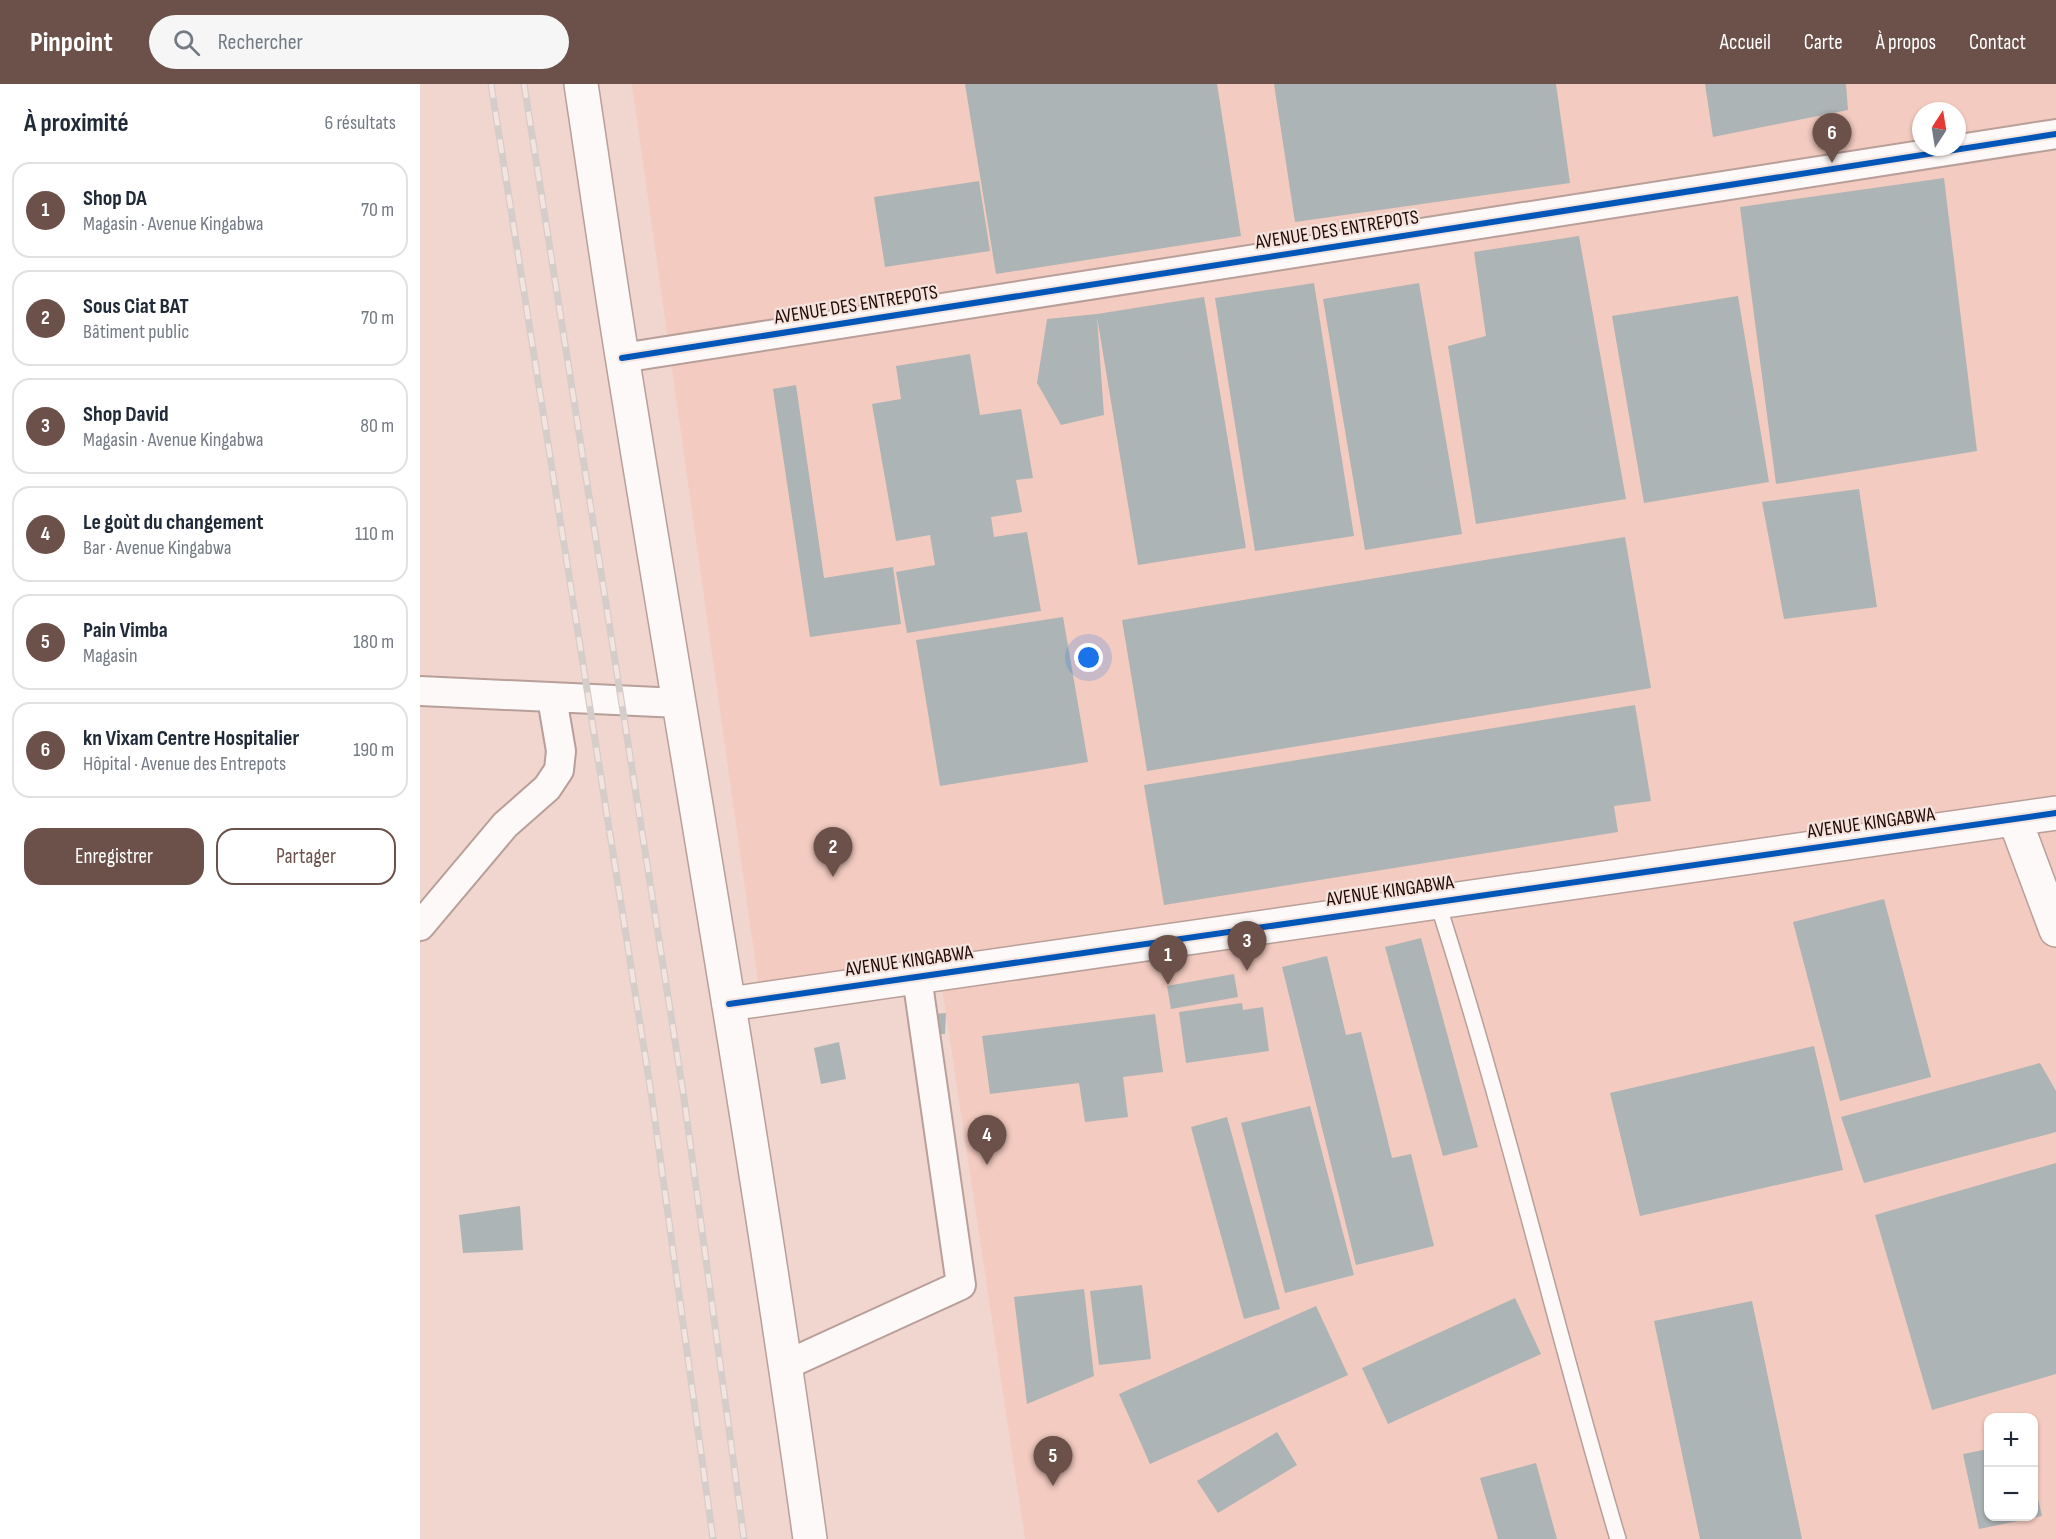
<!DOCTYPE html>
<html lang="fr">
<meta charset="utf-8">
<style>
:root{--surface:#fff;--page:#f6f6f7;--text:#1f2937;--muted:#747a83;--line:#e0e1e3;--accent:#6b514a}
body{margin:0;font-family:"Sofia Sans Condensed",sans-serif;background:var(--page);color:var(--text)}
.controls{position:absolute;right:18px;bottom:18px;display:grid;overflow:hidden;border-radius:12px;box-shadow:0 2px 4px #0004}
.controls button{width:54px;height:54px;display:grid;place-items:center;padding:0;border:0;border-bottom:2px solid var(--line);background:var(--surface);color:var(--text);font:30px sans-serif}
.compass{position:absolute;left:1492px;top:18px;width:54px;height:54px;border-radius:50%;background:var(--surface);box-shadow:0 2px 4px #0004;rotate:12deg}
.you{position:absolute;left:669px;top:574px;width:21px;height:21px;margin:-15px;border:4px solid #fff;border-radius:50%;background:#1a73e8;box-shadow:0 0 0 9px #1a73e833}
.badge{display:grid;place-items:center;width:39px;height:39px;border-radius:50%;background:var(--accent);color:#fff;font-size:20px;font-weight:700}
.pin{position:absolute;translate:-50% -50px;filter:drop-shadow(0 2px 3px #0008)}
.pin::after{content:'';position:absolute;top:32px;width:21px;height:18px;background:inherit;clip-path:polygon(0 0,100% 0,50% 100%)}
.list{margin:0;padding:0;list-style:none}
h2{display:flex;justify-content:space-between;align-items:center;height:78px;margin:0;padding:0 24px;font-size:26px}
h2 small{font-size:20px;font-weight:400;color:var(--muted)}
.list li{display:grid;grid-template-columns:39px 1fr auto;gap:18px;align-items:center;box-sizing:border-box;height:96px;margin:0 12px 12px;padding:0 12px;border:2px solid var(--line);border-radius:18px}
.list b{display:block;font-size:22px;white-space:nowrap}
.list p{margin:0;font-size:20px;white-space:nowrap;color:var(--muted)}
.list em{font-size:20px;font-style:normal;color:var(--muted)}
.actions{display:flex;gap:12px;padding:18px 24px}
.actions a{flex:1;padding:14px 0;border:2px solid var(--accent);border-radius:18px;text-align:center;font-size:21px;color:var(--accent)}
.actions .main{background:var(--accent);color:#fff}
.icon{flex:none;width:33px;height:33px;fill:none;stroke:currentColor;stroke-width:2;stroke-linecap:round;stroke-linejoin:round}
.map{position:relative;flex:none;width:1636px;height:1455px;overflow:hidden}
header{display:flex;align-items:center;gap:36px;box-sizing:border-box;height:84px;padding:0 30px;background:var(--accent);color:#fff}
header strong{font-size:28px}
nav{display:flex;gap:33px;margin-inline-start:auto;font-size:21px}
.search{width:420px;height:54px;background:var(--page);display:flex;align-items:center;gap:15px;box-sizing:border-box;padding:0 21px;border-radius:33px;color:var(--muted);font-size:22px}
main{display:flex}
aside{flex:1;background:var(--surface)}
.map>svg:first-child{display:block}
.built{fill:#f3cbc0;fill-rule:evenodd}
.building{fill:#adb4b5}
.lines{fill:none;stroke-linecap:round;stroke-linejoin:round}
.service-casing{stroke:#b89f99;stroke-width:18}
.minor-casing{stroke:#b89f99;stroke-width:32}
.tertiary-casing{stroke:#b89f99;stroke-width:36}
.primary-casing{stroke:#b89f99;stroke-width:36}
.service{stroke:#fdf9f8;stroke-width:15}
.minor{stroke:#fdf9f8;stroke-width:28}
.tertiary{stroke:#fdf9f8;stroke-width:33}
.primary{stroke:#fdf9f8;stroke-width:33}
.rail-casing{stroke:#d5cdca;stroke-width:7}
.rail{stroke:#f4e4df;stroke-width:4.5;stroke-dasharray:14;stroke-linecap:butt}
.cycleway-casing{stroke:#f4e4df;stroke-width:10}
.cycleway{stroke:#0057b8;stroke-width:6}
.labels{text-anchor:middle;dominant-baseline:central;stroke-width:4.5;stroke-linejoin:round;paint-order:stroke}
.street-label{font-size:20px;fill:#230903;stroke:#f4e4df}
</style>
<header>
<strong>Pinpoint</strong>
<div class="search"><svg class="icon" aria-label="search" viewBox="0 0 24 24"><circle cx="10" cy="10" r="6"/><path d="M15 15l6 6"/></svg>Rechercher</div>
<nav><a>Accueil</a><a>Carte</a><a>À propos</a><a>Contact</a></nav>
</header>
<main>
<aside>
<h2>À proximité<small>6 résultats</small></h2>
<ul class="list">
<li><span class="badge">1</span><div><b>Shop DA</b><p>Magasin · Avenue Kingabwa</p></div><em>70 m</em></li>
<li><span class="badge">2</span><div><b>Sous Ciat BAT</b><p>Bâtiment public</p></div><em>70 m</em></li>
<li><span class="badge">3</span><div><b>Shop David</b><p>Magasin · Avenue Kingabwa</p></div><em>80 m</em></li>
<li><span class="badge">4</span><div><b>Le goùt du changement</b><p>Bar · Avenue Kingabwa</p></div><em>110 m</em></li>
<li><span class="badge">5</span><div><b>Pain Vimba</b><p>Magasin</p></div><em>180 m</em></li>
<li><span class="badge">6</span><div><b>kn Vixam Centre Hospitalier</b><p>Hôpital · Avenue des Entrepots</p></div><em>190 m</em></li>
</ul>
<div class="actions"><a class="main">Enregistrer</a><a>Partager</a></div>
</aside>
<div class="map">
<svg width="1636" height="1455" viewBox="0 0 1636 1455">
<rect width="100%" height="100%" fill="#f0d6cf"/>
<!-- built -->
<path class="built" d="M 212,0 L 1636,0 L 1636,1455 L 605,1455 L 520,890 L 341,918 ZM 1501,27 L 1537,27 L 1537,63 L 1501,63 ZM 1568,1334 L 1614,1334 L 1614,1432 L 1568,1432 Z"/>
<!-- building -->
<path class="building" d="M 545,0 L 797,0 L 821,152 L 576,190 Z
M 854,0 L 1136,0 L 1150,99 L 875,138 Z
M 1285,0 L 1426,0 L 1428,26 L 1293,53 Z
M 1524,94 L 1557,367 L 1356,400 L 1320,123 Z
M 559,97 L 570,167 L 465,183 L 454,113 Z
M 1159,152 L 1206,415 L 1056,440 L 1028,262 L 1066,252 L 1054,168 Z
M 894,199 L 934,452 L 835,467 L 795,214 Z
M 999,199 L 1042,450 L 945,466 L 903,215 Z
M 1318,212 L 1349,398 L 1224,419 L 1192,232 Z
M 784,213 L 826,464 L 718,481 L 677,233 L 684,331 L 641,341 L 617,299 L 627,235 L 677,230 Z
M 550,270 L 560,331 L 601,325 L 613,394 L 596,396 L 602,428 L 571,433 L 574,453 L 607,448 L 621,527 L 487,549 L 476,488 L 515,481 L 510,451 L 476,457 L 452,320 L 481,315 L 476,282 Z
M 376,301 L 404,494 L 473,483 L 481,540 L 390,553 L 353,305 Z
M 1439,405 L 1457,523 L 1364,535 L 1342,418 Z
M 1205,453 L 1231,604 L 727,687 L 702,536 Z
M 643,533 L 668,678 L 520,702 L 496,556 Z
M 1215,621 L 1231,717 L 1194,722 L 1198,748 L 744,821 L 724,701 Z
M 1464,815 L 1511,993 L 1420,1017 L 1373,838 Z
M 1001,854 L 1058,1063 L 1023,1072 L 965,863 Z
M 907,872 L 926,951 L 941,948 L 972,1074 L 991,1070 L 1014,1162 L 936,1181 L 862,883 Z
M 814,890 L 818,913 L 751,925 L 747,902 Z
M 822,919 L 823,926 L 843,923 L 849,967 L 766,979 L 759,928 Z
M 526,929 L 525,950 L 512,950 L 512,930 Z
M 735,930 L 743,988 L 703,993 L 708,1033 L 665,1038 L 659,999 L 570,1010 L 562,952 Z
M 419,958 L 426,995 L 401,1000 L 394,964 Z
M 1394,962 L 1423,1086 L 1220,1132 L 1190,1009 Z
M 1620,979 L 1636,1007 L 1636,1048 L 1444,1099 L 1421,1033 Z
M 890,1022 L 934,1191 L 865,1209 L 821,1039 Z
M 807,1033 L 860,1225 L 824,1235 L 771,1043 Z
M 1636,1079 L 1636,1290 L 1512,1326 L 1455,1131 Z
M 100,1122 L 103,1166 L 43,1169 L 39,1131 Z
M 722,1201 L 731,1275 L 679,1281 L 670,1207 Z
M 664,1205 L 674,1292 L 607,1320 L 594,1213 Z
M 1095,1214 L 1121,1270 L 968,1340 L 942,1284 Z
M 1332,1217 L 1382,1455 L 1280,1455 L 1234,1237 Z
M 896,1222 L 928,1291 L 730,1380 L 699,1310 Z
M 857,1348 L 877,1381 L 798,1429 L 777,1397 Z
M 1568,1365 L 1568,1432 L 1614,1432 L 1614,1398 L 1622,1432 L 1559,1445 L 1543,1370 Z
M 1116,1379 L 1137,1455 L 1078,1455 L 1060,1394 Z"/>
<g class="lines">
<!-- service casing -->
<g class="service-casing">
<path id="service" d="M 1017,817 C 1085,1027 1135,1243 1198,1455"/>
</g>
<!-- minor casing -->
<g class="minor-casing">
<path id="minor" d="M 202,274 L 1636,50
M 0,607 L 259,619
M 0,842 L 85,741 L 127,704 L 139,686 L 141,667 L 132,614
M 366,1281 L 541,1201 L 497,893"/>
</g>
<!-- tertiary casing -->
<g class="tertiary-casing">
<path id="tertiary" d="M 1595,736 L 1636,846
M 309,920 L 1636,729"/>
</g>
<!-- primary casing -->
<g class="primary-casing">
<path id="primary" d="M 161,0 C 175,93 188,186 203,278 C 266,670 336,1061 390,1455"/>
</g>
<!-- service -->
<use href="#service" class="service"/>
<!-- minor -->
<use href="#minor" class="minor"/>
<!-- tertiary -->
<use href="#tertiary" class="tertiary"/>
<!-- primary -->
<use href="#primary" class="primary"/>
<!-- rail casing -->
<g class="rail-casing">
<path id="rail" d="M 71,0 L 232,1015 L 293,1455
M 104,0 L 264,1014 L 324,1455"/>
</g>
<!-- rail -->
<use href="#rail" class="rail"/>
<!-- cycleway casing -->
<g class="cycleway-casing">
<path id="cycleway" d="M 202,274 L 1636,50
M 309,920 L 1636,729"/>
</g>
<!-- cycleway -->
<use href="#cycleway" class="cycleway"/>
</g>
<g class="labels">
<!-- street labels -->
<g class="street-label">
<text transform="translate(917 146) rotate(-9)">AVENUE DES ENTREPOTS</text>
<text transform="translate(436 221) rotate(-9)">AVENUE DES ENTREPOTS</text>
<text transform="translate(1451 739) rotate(-8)">AVENUE KINGABWA</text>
<text transform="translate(970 807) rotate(-8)">AVENUE KINGABWA</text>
<text transform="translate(489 877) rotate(-8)">AVENUE KINGABWA</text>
</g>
</g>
</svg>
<div class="controls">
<button>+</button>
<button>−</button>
</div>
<svg class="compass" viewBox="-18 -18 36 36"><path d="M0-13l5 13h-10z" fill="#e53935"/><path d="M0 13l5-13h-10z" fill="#747a83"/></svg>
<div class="you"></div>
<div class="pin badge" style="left:748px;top:901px">1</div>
<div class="pin badge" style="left:413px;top:793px">2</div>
<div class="pin badge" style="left:827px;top:887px">3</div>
<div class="pin badge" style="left:567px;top:1081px">4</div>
<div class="pin badge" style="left:633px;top:1402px">5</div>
<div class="pin badge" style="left:1412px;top:79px">6</div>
</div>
</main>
